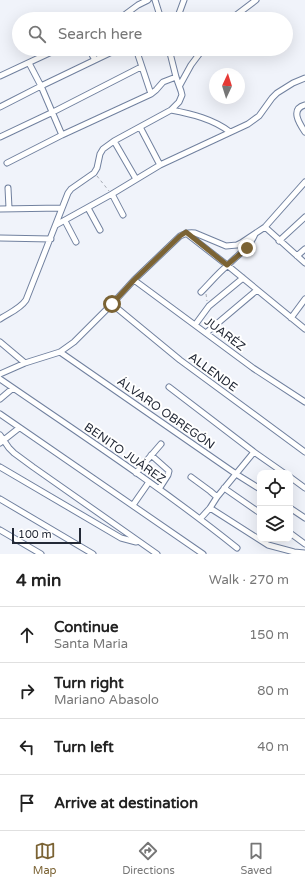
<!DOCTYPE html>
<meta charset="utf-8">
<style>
:root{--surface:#fff;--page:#f2f2f2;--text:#222;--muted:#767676;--line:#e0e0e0;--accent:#7b6334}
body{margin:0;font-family:"Varela Round",sans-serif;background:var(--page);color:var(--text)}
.controls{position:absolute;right:12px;bottom:12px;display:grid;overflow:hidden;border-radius:8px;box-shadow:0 4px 16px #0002}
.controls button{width:36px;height:36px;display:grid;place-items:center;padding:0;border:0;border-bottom:1px solid var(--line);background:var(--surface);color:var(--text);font:20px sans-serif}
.compass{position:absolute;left:209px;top:68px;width:36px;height:36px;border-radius:50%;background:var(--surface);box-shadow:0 4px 16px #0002;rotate:4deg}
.scale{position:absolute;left:12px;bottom:10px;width:69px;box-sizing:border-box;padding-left:4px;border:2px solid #232936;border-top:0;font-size:11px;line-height:14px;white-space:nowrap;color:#232936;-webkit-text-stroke:3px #fff;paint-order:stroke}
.stop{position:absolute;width:12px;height:12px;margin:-9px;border:3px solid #7b6334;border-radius:50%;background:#fff}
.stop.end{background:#7b6334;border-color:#fff;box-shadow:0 1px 4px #0008}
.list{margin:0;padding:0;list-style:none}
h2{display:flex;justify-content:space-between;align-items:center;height:52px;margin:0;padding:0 16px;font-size:17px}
h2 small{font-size:13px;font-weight:400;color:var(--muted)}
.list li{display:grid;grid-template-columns:26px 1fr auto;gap:12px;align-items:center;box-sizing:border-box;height:56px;padding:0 16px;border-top:1px solid var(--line)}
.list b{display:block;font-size:15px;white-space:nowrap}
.list p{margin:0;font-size:13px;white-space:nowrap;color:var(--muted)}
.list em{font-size:13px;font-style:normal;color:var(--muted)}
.icon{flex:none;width:22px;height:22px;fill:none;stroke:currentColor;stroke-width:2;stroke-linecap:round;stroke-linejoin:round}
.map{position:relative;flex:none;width:305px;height:554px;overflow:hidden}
.search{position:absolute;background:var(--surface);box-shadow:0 4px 16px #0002;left:12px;right:12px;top:12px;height:44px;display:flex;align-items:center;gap:10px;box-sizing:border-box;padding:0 14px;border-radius:22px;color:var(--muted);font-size:15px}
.sheet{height:276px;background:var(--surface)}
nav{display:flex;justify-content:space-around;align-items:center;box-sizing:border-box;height:56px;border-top:1px solid var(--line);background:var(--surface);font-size:11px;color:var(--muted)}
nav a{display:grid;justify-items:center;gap:2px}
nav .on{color:var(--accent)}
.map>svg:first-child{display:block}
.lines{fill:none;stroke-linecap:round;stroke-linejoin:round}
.minor-casing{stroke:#71819f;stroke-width:7}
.path{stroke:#a7abb4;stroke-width:1;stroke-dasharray:3 3;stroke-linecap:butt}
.minor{stroke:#fff;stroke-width:5}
.route{stroke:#7b6334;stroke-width:5}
.labels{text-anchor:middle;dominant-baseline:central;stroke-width:4;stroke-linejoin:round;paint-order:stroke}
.street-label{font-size:12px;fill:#232936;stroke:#fff}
</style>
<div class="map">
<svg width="305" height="554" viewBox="0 0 305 554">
<rect width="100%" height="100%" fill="#f0f3fa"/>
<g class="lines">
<!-- minor casing -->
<g class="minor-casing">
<path id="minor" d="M 155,0 L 161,19
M 119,19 L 138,5 L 148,0
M 177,19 L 184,0
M 231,19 L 256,0
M 89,49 L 95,60
M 136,49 L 151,94
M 29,63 L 41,86 L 62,135
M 0,76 L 58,49
M 180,85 L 191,65 L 203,49
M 305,105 C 290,109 299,123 305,132
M 0,107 L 41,86 L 118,49
M 171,110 C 192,114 213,119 230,132
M 140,127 L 160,165
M 0,137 L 53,112 L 141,67
M 114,141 L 136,179
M 7,163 L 62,135 L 151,94 L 156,90 L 163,82 L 176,77
M 8,188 L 9,208
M 112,194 L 123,215
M 88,208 L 100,230
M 0,209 L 62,208
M 65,221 L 76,242
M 56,225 L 112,194 L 160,165 L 248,124 L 259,116 L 272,98 L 277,93 L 293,83 L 305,78
M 265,227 L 305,263
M 186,233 L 227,265 L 305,329
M 0,238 L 51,239
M 279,241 L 305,217
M 297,256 L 305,249
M 134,280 L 253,368 L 305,402
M 201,292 C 210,283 218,273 228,265 C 239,253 248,250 255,234
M 112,304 L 180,360 L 305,452
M 291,318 L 305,299
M 0,319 C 9,313 20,309 26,300 L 68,193 L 71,189 L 94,173 L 97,168 L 100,154 L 103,149 L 114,141 L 171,110 L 179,102 L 182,95 L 181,91 L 176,77 L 169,49
M 195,325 L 209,306 L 243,278
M 206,333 L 257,290
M 0,342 L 25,363
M 60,352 L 236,474 L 260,489
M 0,374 L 25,363 L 60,352 L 74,342 L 112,304 L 134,280 L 180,236 C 185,233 189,232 195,233 L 226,246 L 237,245 L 241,243 L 265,227 L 305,182
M 0,379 C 80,434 161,487 237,548
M 169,387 L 254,452 L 284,473
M 0,399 L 13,388
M 0,414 L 203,554
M 0,435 L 9,448 L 14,453 L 33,467 L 157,554
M 0,443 L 19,428
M 151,455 L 169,471 L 168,475 L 159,489
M 0,467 L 121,538 L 136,542
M 136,473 L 161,444
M 191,477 L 210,491 L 217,497
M 290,477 L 305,488
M 224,488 L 260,513
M 0,499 L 93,554
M 133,505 L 149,482
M 210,508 L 268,545 L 294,552 L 305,553
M 290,508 L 305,518
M 200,519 L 210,508 L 217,497 L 254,452
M 0,530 L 41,554
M 290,533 L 305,544"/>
</g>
<!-- path -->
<path class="path" d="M 97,176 L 109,191
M 206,294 L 207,301"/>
<!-- minor -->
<use href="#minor" class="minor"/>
</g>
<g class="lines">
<!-- route -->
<path class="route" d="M 112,304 L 134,280 L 180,236 L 186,232 L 227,265 L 247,248"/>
</g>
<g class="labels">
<!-- street labels -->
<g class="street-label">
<text transform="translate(225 334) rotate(37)">JUARÉZ</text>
<text transform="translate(213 372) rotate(36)">ALLENDE</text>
<text transform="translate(166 413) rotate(35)">ÁLVARO OBREGÓN</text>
<text transform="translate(125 453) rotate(35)">BENITO JUÁREZ</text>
</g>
</g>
</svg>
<div class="controls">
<button><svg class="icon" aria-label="locate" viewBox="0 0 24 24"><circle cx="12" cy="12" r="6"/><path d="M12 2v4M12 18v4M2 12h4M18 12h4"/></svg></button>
<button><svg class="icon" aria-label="layers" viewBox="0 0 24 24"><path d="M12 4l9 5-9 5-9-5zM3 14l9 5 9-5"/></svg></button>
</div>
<svg class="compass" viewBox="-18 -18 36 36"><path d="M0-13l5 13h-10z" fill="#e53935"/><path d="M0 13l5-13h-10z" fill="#767676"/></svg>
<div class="scale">100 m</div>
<div class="stop" style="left:112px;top:304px"></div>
<div class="stop end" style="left:247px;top:248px"></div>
<div class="search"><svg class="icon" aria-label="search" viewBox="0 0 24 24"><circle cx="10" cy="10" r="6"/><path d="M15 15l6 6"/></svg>Search here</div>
</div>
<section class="sheet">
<h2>4 min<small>Walk · 270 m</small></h2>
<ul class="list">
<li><svg class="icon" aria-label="ahead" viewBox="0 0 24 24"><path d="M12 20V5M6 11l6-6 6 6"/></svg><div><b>Continue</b><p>Santa Maria</p></div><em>150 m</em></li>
<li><svg class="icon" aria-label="right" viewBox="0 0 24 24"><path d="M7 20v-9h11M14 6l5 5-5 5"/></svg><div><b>Turn right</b><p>Mariano Abasolo</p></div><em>80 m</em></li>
<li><svg class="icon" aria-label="left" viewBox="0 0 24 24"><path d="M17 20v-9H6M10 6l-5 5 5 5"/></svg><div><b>Turn left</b></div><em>40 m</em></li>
<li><svg class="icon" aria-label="arrive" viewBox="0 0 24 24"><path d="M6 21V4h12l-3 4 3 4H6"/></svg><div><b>Arrive at destination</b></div></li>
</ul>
</section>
<nav>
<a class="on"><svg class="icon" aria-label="map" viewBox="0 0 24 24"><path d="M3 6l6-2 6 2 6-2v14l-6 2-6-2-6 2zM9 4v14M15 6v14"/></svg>Map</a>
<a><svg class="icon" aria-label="directions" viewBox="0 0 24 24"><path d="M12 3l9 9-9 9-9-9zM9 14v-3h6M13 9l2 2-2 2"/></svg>Directions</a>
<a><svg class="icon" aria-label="saved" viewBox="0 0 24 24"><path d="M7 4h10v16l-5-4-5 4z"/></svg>Saved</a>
</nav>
